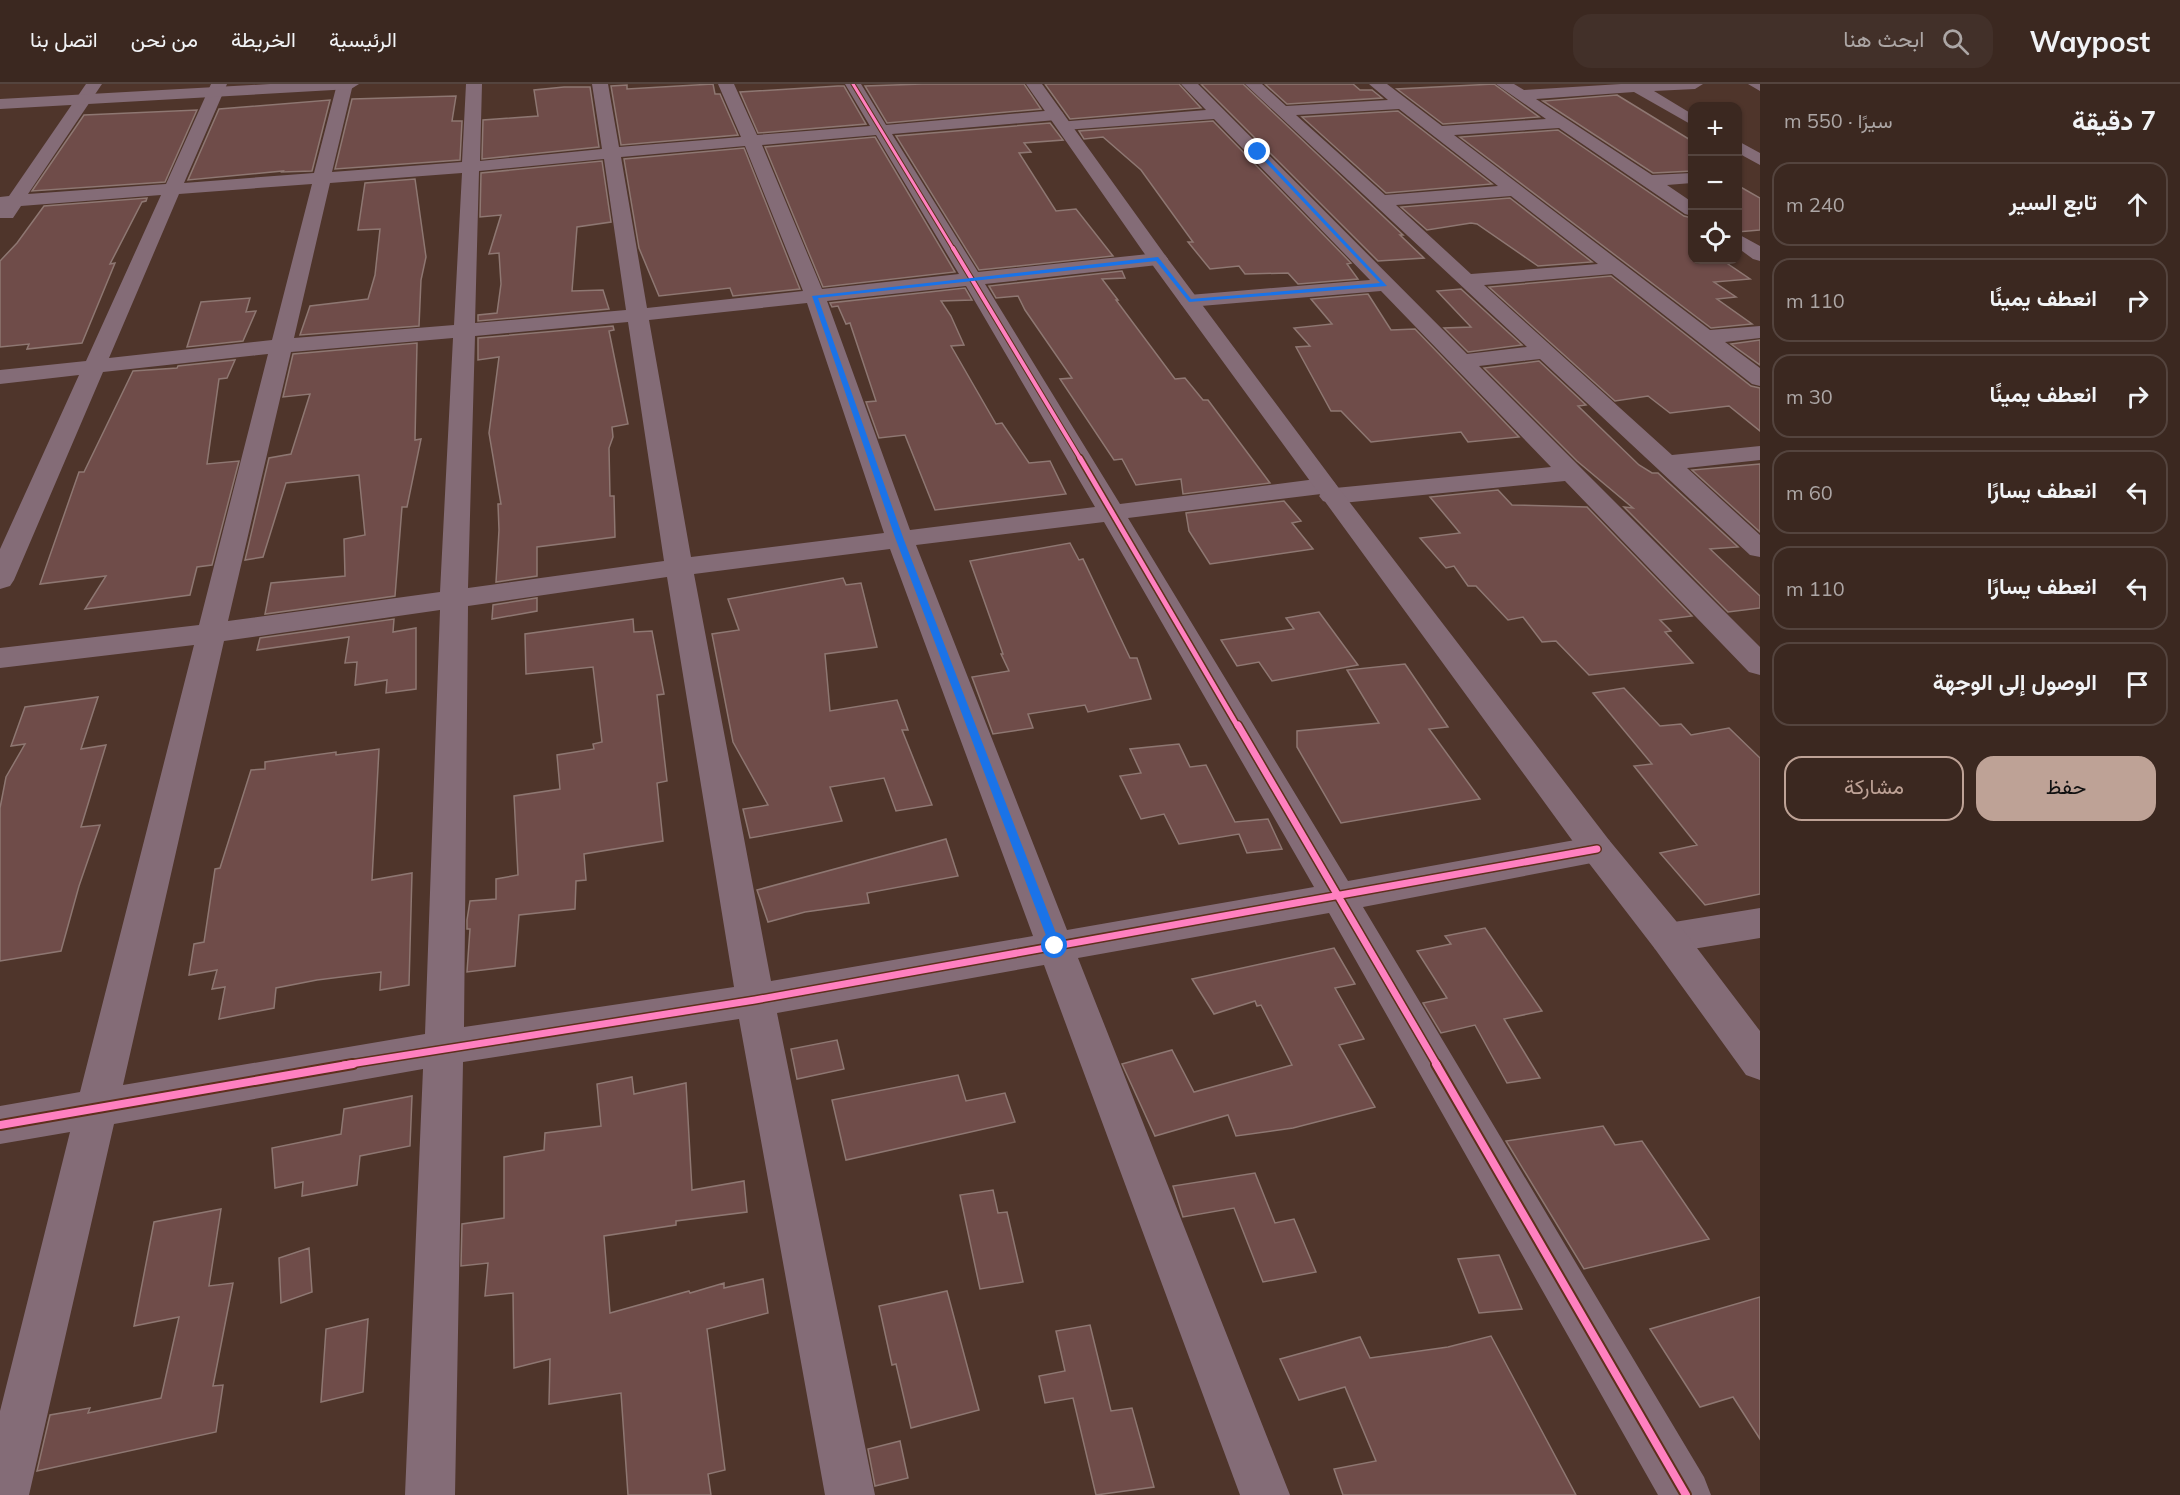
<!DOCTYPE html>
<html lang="ar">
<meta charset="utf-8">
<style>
:root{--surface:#3b2820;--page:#423029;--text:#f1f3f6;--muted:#aca6a5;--line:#54443e;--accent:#bea296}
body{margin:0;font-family:Mulish,Vazirmatn,sans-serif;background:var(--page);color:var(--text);direction:rtl}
.controls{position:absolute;right:18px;top:18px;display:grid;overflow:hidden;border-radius:12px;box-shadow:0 2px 4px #0004}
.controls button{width:54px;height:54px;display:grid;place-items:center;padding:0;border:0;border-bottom:2px solid var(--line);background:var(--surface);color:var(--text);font:30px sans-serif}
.stop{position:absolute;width:18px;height:18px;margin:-14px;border:4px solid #1a73e8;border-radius:50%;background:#fff}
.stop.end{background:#1a73e8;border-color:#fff;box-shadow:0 2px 6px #0008}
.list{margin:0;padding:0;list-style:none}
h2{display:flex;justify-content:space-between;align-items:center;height:78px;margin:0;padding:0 24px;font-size:26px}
h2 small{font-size:20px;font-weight:400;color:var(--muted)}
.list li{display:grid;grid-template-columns:39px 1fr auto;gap:18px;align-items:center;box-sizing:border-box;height:84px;margin:0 12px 12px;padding:0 12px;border:2px solid var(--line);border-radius:18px}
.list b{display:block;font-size:22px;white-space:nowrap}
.list em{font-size:20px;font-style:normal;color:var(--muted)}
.actions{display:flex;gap:12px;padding:18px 24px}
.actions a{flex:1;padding:14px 0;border:2px solid var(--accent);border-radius:18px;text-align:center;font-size:21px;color:var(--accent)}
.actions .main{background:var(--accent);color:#111}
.icon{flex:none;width:33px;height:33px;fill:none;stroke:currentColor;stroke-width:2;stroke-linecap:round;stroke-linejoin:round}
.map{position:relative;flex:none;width:1760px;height:1411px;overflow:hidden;direction:ltr}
header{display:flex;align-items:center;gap:36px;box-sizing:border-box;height:84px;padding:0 30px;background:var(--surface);border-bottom:2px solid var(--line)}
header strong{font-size:28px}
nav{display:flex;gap:33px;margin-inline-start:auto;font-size:21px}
.search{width:420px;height:54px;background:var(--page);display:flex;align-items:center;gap:15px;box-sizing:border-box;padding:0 21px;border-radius:18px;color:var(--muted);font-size:22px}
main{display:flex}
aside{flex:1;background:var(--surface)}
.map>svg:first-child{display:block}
.building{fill:#6f4c49;stroke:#8e7772;stroke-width:1.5}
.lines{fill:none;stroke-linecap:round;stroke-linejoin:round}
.minor{fill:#846c77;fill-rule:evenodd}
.tertiary{fill:#846c77;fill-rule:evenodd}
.cycleway-far4-casing{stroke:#5e2f1c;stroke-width:5}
.cycleway-far3-casing{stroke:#5e2f1c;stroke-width:6}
.cycleway-far2-casing{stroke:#5e2f1c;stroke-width:8}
.cycleway-far1-casing{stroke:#5e2f1c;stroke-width:10}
.cycleway-casing{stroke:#5e2f1c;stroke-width:12}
.cycleway-far4{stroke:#ff80c0;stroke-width:3}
.cycleway-far3{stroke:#ff80c0;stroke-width:4}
.cycleway-far2{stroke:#ff80c0;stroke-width:5}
.cycleway-far1{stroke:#ff80c0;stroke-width:7}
.cycleway{stroke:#ff80c0;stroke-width:8}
.route{fill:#1a73e8}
</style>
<header>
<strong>Waypost</strong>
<div class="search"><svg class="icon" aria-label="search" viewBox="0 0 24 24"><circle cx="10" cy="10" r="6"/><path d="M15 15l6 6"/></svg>ابحث هنا</div>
<nav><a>الرئيسية</a><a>الخريطة</a><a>من نحن</a><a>اتصل بنا</a></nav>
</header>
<main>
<aside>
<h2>7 دقيقة<small>سيرًا · 550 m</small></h2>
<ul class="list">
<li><svg class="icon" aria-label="ahead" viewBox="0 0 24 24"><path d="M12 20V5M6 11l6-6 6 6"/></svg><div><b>تابع السير</b></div><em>240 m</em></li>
<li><svg class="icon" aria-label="right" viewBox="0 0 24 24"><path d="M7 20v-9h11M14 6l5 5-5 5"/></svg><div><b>انعطف يمينًا</b></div><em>110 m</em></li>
<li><svg class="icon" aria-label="right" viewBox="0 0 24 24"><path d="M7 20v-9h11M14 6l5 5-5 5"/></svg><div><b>انعطف يمينًا</b></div><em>30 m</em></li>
<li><svg class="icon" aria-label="left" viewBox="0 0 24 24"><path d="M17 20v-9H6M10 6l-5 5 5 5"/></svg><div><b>انعطف يسارًا</b></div><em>60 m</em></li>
<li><svg class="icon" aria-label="left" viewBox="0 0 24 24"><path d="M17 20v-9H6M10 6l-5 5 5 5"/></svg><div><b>انعطف يسارًا</b></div><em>110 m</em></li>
<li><svg class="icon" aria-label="arrive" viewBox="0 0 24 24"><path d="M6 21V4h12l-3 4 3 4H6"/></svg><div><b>الوصول إلى الوجهة</b></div></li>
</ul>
<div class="actions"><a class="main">حفظ</a><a>مشاركة</a></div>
</aside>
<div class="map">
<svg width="1760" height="1411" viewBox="0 0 1760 1411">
<rect width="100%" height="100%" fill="#4f352b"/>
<!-- building -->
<path class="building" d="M 713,0 L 715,10 L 720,10 L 738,51 L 621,61 L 611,2 L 627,1 L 627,5 Z
M 922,0 L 1024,0 L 1041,25 L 887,39 L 865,2 Z
M 1045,0 L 1179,0 L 1201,24 L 1070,35 Z
M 1201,0 L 1243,0 L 1403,151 L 1400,151 L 1424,174 L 1378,177 Z
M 1265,0 L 1353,0 L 1360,6 L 1372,6 L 1382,14 L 1287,20 Z
M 1494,0 L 1539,33 L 1443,40 L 1397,5 Z
M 838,2 L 844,2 L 866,40 L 758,49 L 740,8 Z
M 564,3 L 590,3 L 599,63 L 482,75 L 483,36 L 538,32 L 534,6 Z
M 1617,11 L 1692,57 L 1692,87 L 1653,89 L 1543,17 Z
M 456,12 L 452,37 L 462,37 L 460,76 L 335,85 L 352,15 Z
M 330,16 L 312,87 L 282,88 L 283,87 L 188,96 L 219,25 Z
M 197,26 L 165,98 L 32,107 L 84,31 Z
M 1398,27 L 1492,100 L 1386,109 L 1302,33 Z
M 1213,37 L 1351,179 L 1347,180 L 1358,195 L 1298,200 L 1288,189 L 1245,190 L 1239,182 L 1210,185 L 1188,158 L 1193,158 L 1141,86 L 1103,53 L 1084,55 L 1079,47 Z
M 1050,39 L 1063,56 L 1024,59 L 1031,68 L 1019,69 L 1056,127 L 1076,125 L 1113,172 L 979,186 L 896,52 Z
M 1558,46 L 1684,132 L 1692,134 L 1692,176 L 1722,176 L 1750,195 L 1714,198 L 1736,213 L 1717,215 L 1752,240 L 1711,244 L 1460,53 Z
M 875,53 L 955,188 L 823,203 L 765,63 Z
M 744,64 L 800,205 L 733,212 L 730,204 L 659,212 L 639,164 L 624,75 Z
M 602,77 L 611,138 L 577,143 L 572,207 L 603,206 L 609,225 L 478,237 L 478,231 L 497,229 L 501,200 L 499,169 L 489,170 L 501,131 L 480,133 L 481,89 Z
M 415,95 L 426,173 L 421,196 L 419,242 L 300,251 L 310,222 L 368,215 L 375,191 L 380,145 L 358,146 L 365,99 Z
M 1737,101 L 1760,114 L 1760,146 L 1737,148 Z
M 147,114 L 146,117 L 142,118 L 110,180 L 115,179 L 82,259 L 27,265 L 29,260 L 0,263 L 0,177 L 17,159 L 44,122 Z
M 1510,114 L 1592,178 L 1538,182 L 1477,140 L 1471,139 L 1427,146 L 1401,123 Z
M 1122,187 L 1125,194 L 1102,195 L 1118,216 L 1116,216 L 1175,295 L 1185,294 L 1203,316 L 1208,316 L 1270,399 L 1183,410 L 1181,395 L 1136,401 L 1122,375 L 1114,376 L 1060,295 L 1072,294 L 1025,226 L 1018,212 L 996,214 L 989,202 Z
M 1611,192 L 1751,302 L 1760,304 L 1760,347 L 1729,322 L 1670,329 L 1648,312 L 1615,317 L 1489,203 Z
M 965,204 L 972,216 L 941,217 L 951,232 L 964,261 L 951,262 L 996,340 L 1002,339 L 1029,379 L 1050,377 L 1066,410 L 935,426 L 905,351 L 879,354 L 866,318 L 876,317 L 850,239 L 846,240 L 838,222 L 832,223 L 830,219 Z
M 1461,205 L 1522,261 L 1468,268 L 1444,244 L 1471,243 L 1437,207 Z
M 1368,210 L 1391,246 L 1415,245 L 1519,353 L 1468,358 L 1461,348 L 1371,358 L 1341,327 L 1331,327 L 1296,263 L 1310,262 L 1294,244 L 1332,240 L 1311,215 Z
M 250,214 L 246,228 L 256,227 L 243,257 L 187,263 L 201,218 Z
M 613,242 L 614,246 L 609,247 L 628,340 L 612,343 L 613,353 L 609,364 L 610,412 L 614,412 L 615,453 L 537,463 L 537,492 L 496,498 L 499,446 L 498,420 L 501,420 L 489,349 L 499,273 L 478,276 L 478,254 Z
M 1760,256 L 1760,281 L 1731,260 Z
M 417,259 L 415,356 L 421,355 L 407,423 L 402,423 L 395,512 L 265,530 L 271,499 L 345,492 L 344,455 L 365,451 L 359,391 L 286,399 L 263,473 L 245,476 L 269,374 L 291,370 L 310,310 L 283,313 L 293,270 Z
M 235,276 L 227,294 L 219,295 L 207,380 L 239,377 L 212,481 L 197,483 L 190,511 L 85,525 L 106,492 L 40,500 L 79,388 L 84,388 L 133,287 L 177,284 L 178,282 Z
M 1539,277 L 1586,321 L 1578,322 L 1639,381 L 1652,389 L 1658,389 L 1738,463 L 1710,465 L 1760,512 L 1760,524 L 1728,528 L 1624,423 L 1633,424 L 1577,377 L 1484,284 Z
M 1760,380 L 1760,448 L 1692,386 Z
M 1498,406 L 1512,421 L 1587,423 L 1692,532 L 1660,536 L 1671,547 L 1665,548 L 1693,579 L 1589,591 L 1556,557 L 1542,558 L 1523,533 L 1508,536 L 1476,502 L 1468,502 L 1454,482 L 1446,484 L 1420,454 L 1460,449 L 1430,413 Z
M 1284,417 L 1301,437 L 1292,439 L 1313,465 L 1210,480 L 1189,447 L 1186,429 Z
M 1070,459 L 1079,476 L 1083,475 L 1130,574 L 1137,574 L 1151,615 L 1088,628 L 1085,621 L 1028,630 L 1033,644 L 993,650 L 972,593 L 1009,587 L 1001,570 L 1003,570 L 970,477 Z
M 843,494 L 846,501 L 861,499 L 877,563 L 825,570 L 830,627 L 897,616 L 908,646 L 902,646 L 932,721 L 896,727 L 884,694 L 830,703 L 842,737 L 750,754 L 743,725 L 768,721 L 733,658 L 712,550 L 739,546 L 728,515 Z
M 537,514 L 537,527 L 492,535 L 493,521 Z
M 1319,528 L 1358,581 L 1272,597 L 1259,578 L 1237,582 L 1221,556 L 1294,545 L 1286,534 Z
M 394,535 L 393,548 L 416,544 L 416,605 L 386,609 L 387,596 L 355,601 L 357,578 L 345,579 L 349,553 L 257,566 L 260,554 Z
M 633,535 L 634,548 L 652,547 L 664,610 L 657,611 L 667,697 L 657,699 L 663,757 L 584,770 L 586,796 L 576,797 L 575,825 L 519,831 L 515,882 L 467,888 L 470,845 L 467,845 L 467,836 L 470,817 L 496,815 L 496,795 L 518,791 L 514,712 L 560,705 L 557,671 L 594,665 L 593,660 L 602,658 L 593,583 L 526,590 L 525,550 Z
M 1405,580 L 1448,643 L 1429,645 L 1480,715 L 1341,739 L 1297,663 L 1297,647 L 1379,639 L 1347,586 Z
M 1624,604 L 1660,642 L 1681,640 L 1691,651 L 1729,644 L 1760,674 L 1760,810 L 1705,821 L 1660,769 L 1697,761 L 1634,682 L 1652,680 L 1593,609 Z
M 98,613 L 81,665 L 106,661 L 81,743 L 100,741 L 79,802 L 61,867 L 0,877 L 0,724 L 6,693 L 25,660 L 11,662 L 25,623 Z
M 1179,660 L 1190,683 L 1206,681 L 1235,738 L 1268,735 L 1282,765 L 1247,769 L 1239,750 L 1179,760 L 1164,730 L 1141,735 L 1120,692 L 1141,689 L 1130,665 Z
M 379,665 L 372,796 L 412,789 L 409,901 L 380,906 L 381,888 L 317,896 L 276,904 L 274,924 L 219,935 L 225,903 L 212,905 L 217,886 L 189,891 L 194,860 L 204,858 L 215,785 L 220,784 L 251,686 L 265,685 L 265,678 L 336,668 L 336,671 Z
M 946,755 L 958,792 L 867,809 L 869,819 L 805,828 L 768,838 L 757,806 Z
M 1485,844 L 1542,927 L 1504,935 L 1540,994 L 1507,999 L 1475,941 L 1441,949 L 1423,919 L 1447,914 L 1417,867 L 1451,860 L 1445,852 Z
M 1334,864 L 1355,900 L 1335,904 L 1364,955 L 1339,961 L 1375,1023 L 1293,1044 L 1236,1052 L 1228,1031 L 1155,1052 L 1122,980 L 1172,966 L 1194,1008 L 1292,981 L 1261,921 L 1257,922 L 1255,917 L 1214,930 L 1192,895 Z
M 837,956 L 844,985 L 797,995 L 791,965 Z
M 958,991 L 966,1017 L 1005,1009 L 1015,1038 L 846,1076 L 832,1016 Z
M 632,993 L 634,1010 L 686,999 L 692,1106 L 744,1097 L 747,1128 L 676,1137 L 676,1141 L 604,1152 L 610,1229 L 689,1207 L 690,1209 L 724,1199 L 724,1204 L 763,1195 L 768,1229 L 707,1245 L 725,1386 L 708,1390 L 711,1411 L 628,1411 L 621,1309 L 549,1320 L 550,1275 L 514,1284 L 513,1209 L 485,1212 L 488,1179 L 461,1182 L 462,1140 L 504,1134 L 504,1073 L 544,1066 L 545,1049 L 601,1042 L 597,1000 Z
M 412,1012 L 410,1062 L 360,1072 L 357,1101 L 302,1112 L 303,1098 L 275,1104 L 272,1064 L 341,1050 L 344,1025 Z
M 1603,1042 L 1615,1061 L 1642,1057 L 1709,1155 L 1584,1185 L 1506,1057 Z
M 1255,1089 L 1275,1139 L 1294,1135 L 1316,1188 L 1263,1198 L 1234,1124 L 1183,1133 L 1173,1102 Z
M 993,1106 L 998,1129 L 1007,1128 L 1023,1198 L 980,1205 L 960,1111 Z
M 221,1125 L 209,1202 L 233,1199 L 213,1302 L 223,1301 L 216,1348 L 37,1387 L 50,1331 L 90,1324 L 88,1329 L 161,1314 L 179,1233 L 134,1242 L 154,1138 Z
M 309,1164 L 312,1208 L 281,1219 L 279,1174 Z
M 1499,1171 L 1522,1225 L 1479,1229 L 1458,1175 Z
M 947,1207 L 979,1326 L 911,1344 L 896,1280 L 892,1281 L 879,1222 Z
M 1760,1213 L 1760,1355 L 1733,1313 L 1700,1323 L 1650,1245 Z
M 368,1235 L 363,1308 L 321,1318 L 326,1245 Z
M 1090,1241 L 1111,1327 L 1132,1324 L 1154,1403 L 1096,1411 L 1073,1314 L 1045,1319 L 1039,1292 L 1065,1287 L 1056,1247 Z
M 1491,1252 L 1576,1411 L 1343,1411 L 1334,1385 L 1376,1377 L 1345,1303 L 1299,1316 L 1280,1275 L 1360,1253 L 1370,1274 L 1448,1263 Z
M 900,1357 L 908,1394 L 875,1402 L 868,1365 Z"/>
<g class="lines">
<!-- minor -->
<path class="minor" d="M 86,0 L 102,0 L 28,110 L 166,100 L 211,0 L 227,0 L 184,99 L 314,89 L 337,0 L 353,0 L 332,88 L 462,78 L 466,0 L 482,0 L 480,77 L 602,65 L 592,0 L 608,0 L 619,63 L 741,53 L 718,0 L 734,0 L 757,51 L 870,42 L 845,0 L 861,0 L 886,41 L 1056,26 L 1062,28 L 1064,31 L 1056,36 L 892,50 L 978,188 L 1158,169 L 1165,171 L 1168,175 L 1165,179 L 1158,181 L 985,200 L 1120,420 L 1324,394 L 1333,397 L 1337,402 L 1335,404 L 1551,383 L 1381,207 L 1189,223 L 1182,221 L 1179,217 L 1182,213 L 1189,211 L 1370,196 L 1214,35 L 1064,46 L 1058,44 L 1056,41 L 1058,38 L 1206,26 L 1181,0 L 1198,0 L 1467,270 L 1527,263 L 1245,0 L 1262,0 L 1286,22 L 1388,16 L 1369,0 L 1387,0 L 1442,42 L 1546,35 L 1496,0 L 1514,0 L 1524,6 L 1621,0 L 1703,0 L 1695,5 L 1654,7 L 1692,30 L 1692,41 L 1634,8 L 1536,15 L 1652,91 L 1692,89 L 1692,99 L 1667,101 L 1692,118 L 1692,132 L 1685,130 L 1559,44 L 1454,51 L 1710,246 L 1760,242 L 1760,254 L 1725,258 L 1760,284 L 1760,302 L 1752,300 L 1612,190 L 1484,201 L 1672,371 L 1760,362 L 1760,376 L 1687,384 L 1760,451 L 1760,473 L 1750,471 L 1540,275 L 1479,282 L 1760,563 L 1760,591 L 1749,588 L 1565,397 L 1332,420 L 1323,417 L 1319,412 L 1321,410 L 1128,434 L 1348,797 L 1597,752 L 1609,756 L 1614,765 L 1609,774 L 1597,778 L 1363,823 L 1704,1393 L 1711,1411 L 1658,1411 L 1329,829 L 1078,874 L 1290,1411 L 1240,1411 L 1044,881 L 777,929 L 875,1411 L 825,1411 L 739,935 L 463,978 L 455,1411 L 405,1411 L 423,985 L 114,1040 L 29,1411 L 0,1411 L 0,1327 L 70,1048 L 0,1060 L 0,1022 L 80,1008 L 194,561 L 0,584 L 0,564 L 199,541 L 268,270 L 103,288 L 14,496 L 10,502 L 0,505 L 0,465 L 79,291 L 0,300 L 0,286 L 86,277 L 161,111 L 21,122 L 13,134 L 0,134 L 0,113 L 9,112 ZM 1399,25 L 1498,102 L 1385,111 L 1296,31 ZM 876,51 L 959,190 L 822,205 L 762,61 ZM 745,62 L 803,207 L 647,224 L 621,73 ZM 604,75 L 626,226 L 475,239 L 479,87 ZM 462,89 L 454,241 L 294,254 L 330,99 ZM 312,100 L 272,256 L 109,274 L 179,110 ZM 1511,112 L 1598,180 L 1471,190 L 1396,121 ZM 966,202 L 1095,423 L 910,446 L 827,217 ZM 807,219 L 884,449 L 691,473 L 649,236 ZM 628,238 L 664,477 L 468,504 L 475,252 ZM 453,254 L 440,508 L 228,537 L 291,268 ZM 1104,438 L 1314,803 L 1067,846 L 916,461 ZM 890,465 L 1033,852 L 771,897 L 694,490 ZM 667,493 L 734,903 L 464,943 L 468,522 ZM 440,526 L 425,950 L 123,1001 L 224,557 Z
M 1748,0 L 1760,0 L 1760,7 Z
M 1738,57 L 1760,69 L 1760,81 L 1738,69 Z
M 1738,150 L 1760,162 L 1760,177 L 1753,175 L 1738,164 Z
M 1760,824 L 1760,854 L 1668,869 L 1655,865 L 1650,854 L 1655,843 L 1668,839 Z"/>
<!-- tertiary -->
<path class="tertiary" d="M 270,0 L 359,0 L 351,5 L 0,25 L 0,15 Z
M 1026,0 L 1042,0 L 1165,171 L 1341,407 L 1609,756 L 1681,843 L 1760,947 L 1760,996 L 1746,991 L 1655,865 L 1585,774 L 1151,179 Z"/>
<!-- cycleway-far4 casing -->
<g class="cycleway-far4-casing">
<path id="cycleway-far4" d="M 853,0 L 954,166"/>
</g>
<!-- cycleway-far3 casing -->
<g class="cycleway-far3-casing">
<path id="cycleway-far3" d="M 953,164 L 1081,376"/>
</g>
<!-- cycleway-far2 casing -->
<g class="cycleway-far2-casing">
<path id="cycleway-far2" d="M 1080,374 L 1238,643"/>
</g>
<!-- cycleway-far1 casing -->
<g class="cycleway-far1-casing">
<path id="cycleway-far1" d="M 1238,641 L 1437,981
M 344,981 L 755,916 L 1597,765"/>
</g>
<!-- cycleway casing -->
<g class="cycleway-casing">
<path id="cycleway" d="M 1436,980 L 1686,1411
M 0,1041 L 353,980"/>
</g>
<!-- cycleway-far4 -->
<use href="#cycleway-far4" class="cycleway-far4"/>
<!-- cycleway-far3 -->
<use href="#cycleway-far3" class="cycleway-far3"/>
<!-- cycleway-far2 -->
<use href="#cycleway-far2" class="cycleway-far2"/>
<!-- cycleway-far1 -->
<use href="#cycleway-far1" class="cycleway-far1"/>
<!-- cycleway -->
<use href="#cycleway" class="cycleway"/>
</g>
<!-- route -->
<path class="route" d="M 1260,67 L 1387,202 L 1189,218 L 1156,177 L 818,214 L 904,456 L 1061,862 L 1055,867 L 1050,862 L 896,456 L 812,212 L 1158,173 L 1191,215 L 1380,199 L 1256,68 Z"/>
</svg>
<div class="controls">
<button>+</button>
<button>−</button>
<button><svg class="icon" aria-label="locate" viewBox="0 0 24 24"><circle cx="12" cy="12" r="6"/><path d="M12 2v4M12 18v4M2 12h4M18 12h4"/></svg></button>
</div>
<div class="stop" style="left:1055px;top:862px"></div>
<div class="stop end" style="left:1258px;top:68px"></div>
</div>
</main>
